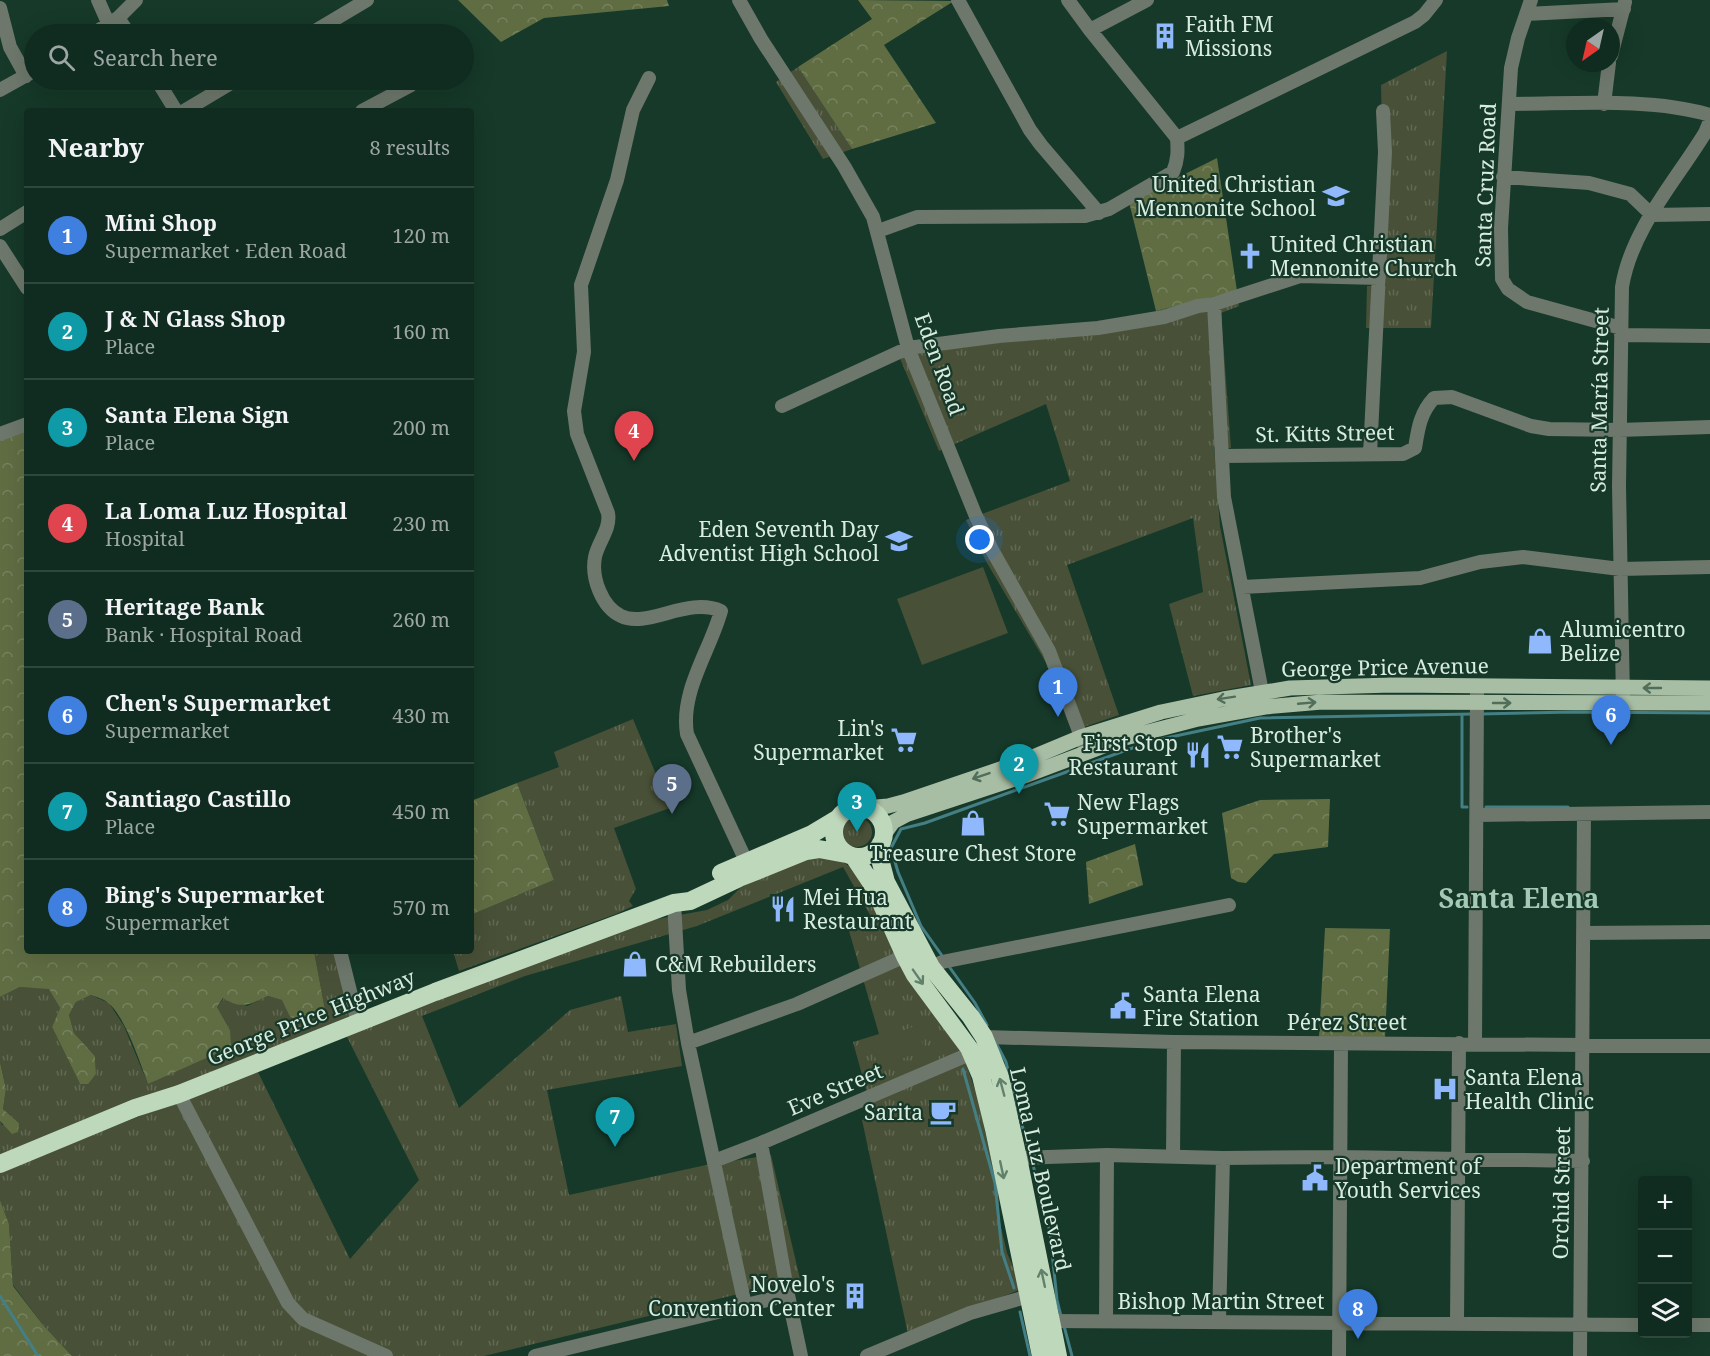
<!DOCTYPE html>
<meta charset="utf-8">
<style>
:root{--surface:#102b1f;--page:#1e372c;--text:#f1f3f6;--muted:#9ca7a4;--line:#30473d;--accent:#0b8043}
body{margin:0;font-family:"Noto Serif",serif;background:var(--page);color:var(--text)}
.controls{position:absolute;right:18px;bottom:18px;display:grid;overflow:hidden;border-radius:6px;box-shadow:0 6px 24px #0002}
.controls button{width:54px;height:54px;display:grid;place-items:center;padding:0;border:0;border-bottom:2px solid var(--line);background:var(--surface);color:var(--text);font:30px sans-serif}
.compass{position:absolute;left:1566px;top:18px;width:54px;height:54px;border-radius:50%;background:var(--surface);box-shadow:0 6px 24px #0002;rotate:214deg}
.you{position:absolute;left:980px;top:540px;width:21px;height:21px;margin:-15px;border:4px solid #fff;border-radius:50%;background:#1a73e8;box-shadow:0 0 0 9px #1a73e833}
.badge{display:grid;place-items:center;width:39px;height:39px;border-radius:50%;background:var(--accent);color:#fff;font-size:20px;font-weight:700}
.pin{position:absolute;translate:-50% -50px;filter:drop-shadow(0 2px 3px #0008)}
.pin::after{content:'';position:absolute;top:32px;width:21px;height:18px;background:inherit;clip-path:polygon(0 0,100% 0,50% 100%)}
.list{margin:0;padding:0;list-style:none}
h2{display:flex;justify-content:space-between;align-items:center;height:78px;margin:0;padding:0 24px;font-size:26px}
h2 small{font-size:20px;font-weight:400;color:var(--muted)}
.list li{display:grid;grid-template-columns:39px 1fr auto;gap:18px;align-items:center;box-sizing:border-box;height:96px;padding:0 24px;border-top:2px solid var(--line)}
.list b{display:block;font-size:22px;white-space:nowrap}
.list p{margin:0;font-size:20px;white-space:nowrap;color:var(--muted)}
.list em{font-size:20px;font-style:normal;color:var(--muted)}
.icon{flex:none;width:33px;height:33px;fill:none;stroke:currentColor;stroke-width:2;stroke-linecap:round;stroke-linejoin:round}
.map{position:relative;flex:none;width:1710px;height:1356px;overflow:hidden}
.search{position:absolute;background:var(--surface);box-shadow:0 6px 24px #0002;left:24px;top:24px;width:450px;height:66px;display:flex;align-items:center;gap:15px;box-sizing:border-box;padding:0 21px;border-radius:33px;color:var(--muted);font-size:22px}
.panel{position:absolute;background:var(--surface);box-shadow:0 6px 24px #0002;left:24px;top:108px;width:450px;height:846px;border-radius:6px}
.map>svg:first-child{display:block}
.grass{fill:url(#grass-tufts)}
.forest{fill:url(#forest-crowns)}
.pitch{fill:#485037}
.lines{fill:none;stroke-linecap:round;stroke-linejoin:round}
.stream{stroke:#437f84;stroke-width:3}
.minor{stroke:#6d776b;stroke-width:14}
.major{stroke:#a7bda4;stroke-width:15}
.highway{stroke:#bed8bb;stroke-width:18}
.oneway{stroke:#506e5a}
.oneway2{stroke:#62816b}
.labels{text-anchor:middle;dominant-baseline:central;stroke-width:4.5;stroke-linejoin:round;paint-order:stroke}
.poi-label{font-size:21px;fill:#d9ece1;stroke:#163929;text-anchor:start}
.street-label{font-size:21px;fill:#d9ece1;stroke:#163929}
.district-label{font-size:27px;font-weight:bold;fill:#a4cab5;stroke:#163929}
</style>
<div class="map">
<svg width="1710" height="1356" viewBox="0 0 1710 1356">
<defs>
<pattern id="grass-tufts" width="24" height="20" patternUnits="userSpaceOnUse" patternTransform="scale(1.5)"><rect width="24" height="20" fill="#485037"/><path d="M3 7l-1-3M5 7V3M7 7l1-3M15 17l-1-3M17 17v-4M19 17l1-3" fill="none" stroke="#626954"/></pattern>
<pattern id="forest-crowns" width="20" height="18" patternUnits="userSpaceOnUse" patternTransform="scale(1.5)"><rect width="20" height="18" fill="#606d43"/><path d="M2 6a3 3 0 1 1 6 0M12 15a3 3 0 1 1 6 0" fill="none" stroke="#76825e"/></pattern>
</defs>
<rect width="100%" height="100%" fill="#163929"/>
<!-- grass -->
<path class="grass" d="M 1447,51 L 1431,328 L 1366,328 L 1367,286 L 1386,286 L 1381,85 Z
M 798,67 L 852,149 L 823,159 L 776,82 Z
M 1237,291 L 1239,306 L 1221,313 L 1231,448 L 1214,447 L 1220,526 L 1251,685 L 1193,696 L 1169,604 L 1203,592 L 1193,518 L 1067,565 L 1119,715 L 1075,730 L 1053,659 L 1045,661 L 987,563 L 966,520 L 1070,481 L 1046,404 L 939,451 L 899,356 L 1158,321 L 1156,311 Z
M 633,719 L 670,808 L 614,828 L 636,889 L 629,901 L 633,906 L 616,914 L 459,971 L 453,951 L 471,951 L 471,906 L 473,914 L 554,880 L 517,783 L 559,767 L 554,752 Z
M842 832a15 15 0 1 1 30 0a15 15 0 1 1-30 0Z
M 818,856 L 841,861 L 854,869 L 964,1057 L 978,1099 L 998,1191 L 1000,1223 L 1007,1253 L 1015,1271 L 1019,1290 L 908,1334 L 862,1120 L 873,1115 L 853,1042 L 879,1034 L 849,931 L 874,922 L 843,867 L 697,926 L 525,976 L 422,1016 L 459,1108 L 570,1010 L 621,996 L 628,1032 L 676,1024 L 682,1066 L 547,1090 L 569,1195 L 706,1165 L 771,1155 L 800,1279 L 484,1356 L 72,1356 L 43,1325 L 13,1285 L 9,1224 L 0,1200 L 0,1171 L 257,1070 L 350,1259 L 419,1180 L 346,1035 L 641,922 L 707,910 L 728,900 L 740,888 L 776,869 Z
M 314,951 L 343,951 L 357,1013 L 0,1159 L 0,1121 L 2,1125 L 19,1123 L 3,1109 L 6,1089 L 0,1062 L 0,997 L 20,987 L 49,988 L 60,1008 L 52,1027 L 80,1084 L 87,1084 L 96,1074 L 95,1056 L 74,1033 L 69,1015 L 76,1002 L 91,995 L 109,1003 L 124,1026 L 148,1084 L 230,1030 L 217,1007 L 224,998 L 247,1006 L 268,996 L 283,1000 L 290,1017 L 301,1021 L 326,1015 Z"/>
<!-- forest -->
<path class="forest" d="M 458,0 L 667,0 L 669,6 L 544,18 L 501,42 Z
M 858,0 L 954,1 L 884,45 L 936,123 L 852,149 L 798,67 L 872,19 Z
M 1217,158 L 1237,291 L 1156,311 L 1129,202 Z
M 27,427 L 27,951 L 314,951 L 326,1015 L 301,1021 L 290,1017 L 282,1000 L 268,996 C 250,1004 242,1010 223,998 L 217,1007 L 230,1030 L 231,1047 L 148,1084 C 141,1065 124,1014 108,1003 C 104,999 96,997 91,995 L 76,1002 L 69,1015 L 74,1033 L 95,1056 L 96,1074 L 88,1084 L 80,1084 L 52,1027 L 60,1008 L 49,989 L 20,987 L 0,997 L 0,435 Z
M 517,783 L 554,880 L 473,914 L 471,906 L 471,801 Z
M 1330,799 L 1328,847 L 1274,854 L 1246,883 L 1238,882 L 1231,878 L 1222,813 L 1260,800 Z
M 1135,844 L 1143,885 L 1089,904 L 1086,862 Z
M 1325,928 L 1390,929 L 1385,1038 L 1319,1037 Z
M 0,1062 L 6,1089 L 3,1109 L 19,1123 L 18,1132 L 12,1134 L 0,1121 Z
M 0,1200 L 9,1224 L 13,1286 L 43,1325 L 72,1356 L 0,1356 Z"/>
<!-- pitch -->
<path class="pitch" d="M 983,567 L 1008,633 L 922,665 L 897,599 Z
M 915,1026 L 925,1050 L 879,1067 L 870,1043 Z"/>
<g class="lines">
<!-- stream -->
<path class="stream" d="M 1480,714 L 1574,712 L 1710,713
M 1462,715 L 1462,807 L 1467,807
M 1088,764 L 1152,741 L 1260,718 L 1473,714
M 1486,807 L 1568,807
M 943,957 L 921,926 L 898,872 L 891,848 L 901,829 L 925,823 L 1072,770
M 948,965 L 975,1003 L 987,1025
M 995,1041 L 1006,1062 L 1029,1152
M 963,1069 L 995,1183 L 1002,1252 L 1014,1288
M 1032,1161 L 1050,1232 L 1057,1300 L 1061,1316
M 0,1296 L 38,1356
M 1020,1312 L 1030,1356
M 1064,1326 L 1072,1356"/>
<!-- minor -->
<path class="minor" d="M 98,0 L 109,25
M 739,0 L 761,39 L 844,166 L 873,217 L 908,348 L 975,514 L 992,550 L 1049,651 L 1085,747
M 958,0 L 1030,130 L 1041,145 L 1099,213
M 1531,0 L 1518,38 L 1511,68 L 1501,228 L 1502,279 L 1508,289 L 1527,302 L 1621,328
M 0,8 L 10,47 L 26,76
M 1526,14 L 1624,9
M 118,18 L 129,34
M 1090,30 L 1147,0
M 93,34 L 118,18 L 136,0
M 310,34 L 367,0
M 1611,56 L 1625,2
M 649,78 L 633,110 L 617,180 L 581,285 L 584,352 L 574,411 L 577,434 L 608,513 C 611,529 598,542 595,557 C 591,578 602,607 621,616 C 647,629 688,596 721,611 C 710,651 680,691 687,734 L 746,861
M 157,80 L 176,111
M 0,90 L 34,71
M 1509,104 C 1571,104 1651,97 1710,115
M 1604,104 L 1609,63
M 184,111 L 236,80
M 362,111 L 411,85
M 1177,138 L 1415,22 L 1424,15 L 1436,0
M 1503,177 L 1589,183 L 1630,194 L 1652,215 L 1710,214
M 0,229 L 27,212
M 878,231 L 917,217 L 1085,216 L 1109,209 L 1173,172 C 1178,160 1178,151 1177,138 L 1090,30 L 1068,0
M 0,246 L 27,288
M 1214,304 L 1224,497 L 1264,702
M 1621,335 L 1710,336
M 782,406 L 908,348 L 999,336 L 1098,328 L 1164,317 L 1198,306 L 1214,304 L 1300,276 L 1379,278
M 0,434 L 27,424
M 1370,454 L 1385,152 L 1383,111
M 1222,456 L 1403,454 L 1415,448 C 1418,429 1420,413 1434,398 L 1452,397 L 1531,426 L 1549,429 L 1619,430 L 1710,427
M 1242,587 L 1420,578 L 1480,562 L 1523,557 L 1620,569 L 1710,567
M 1623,699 L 1619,486 L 1622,287 C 1631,230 1675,182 1705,133 L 1710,121
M 1477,815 L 1710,812
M 674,903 L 679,990 L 688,1043 L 745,1305
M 1583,933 L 1710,932
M 340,951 L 358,1023
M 931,967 L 942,962 L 1229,905
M 984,1037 L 1174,1042 L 1710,1046
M 688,1043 L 797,1004 L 905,956
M 1475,1044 L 1477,692
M 179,1094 L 288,1303 L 303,1319 L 386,1356
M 761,1143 L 788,1295 L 801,1356
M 1173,1156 L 1174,1042
M 1018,1158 L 1107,1155 L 1223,1158 L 1340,1157 L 1583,1161
M 714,1161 L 761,1143 L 972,1053
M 1052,1321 L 1642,1325
M 1106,1321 L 1107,1155
M 1219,1321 L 1223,1158
M 1457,1324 L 1459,1043
M 1688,1325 L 1710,1325
M 535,1356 L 788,1295
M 867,1356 L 970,1313 L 1029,1296
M 1339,1356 L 1341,1043
M 1580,1356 L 1584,814"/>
<!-- major -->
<path class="major" d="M 864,808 L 888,806 L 903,802 L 1021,762 L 1081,737 L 1161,712 L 1223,699 L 1290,688 L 1392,685 L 1710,688
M 883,836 L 893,822 L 908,814 L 1027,775 L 1125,738 L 1198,719 L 1265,707 L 1322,702 L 1710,703"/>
<!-- highway -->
<path class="highway" d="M834 832a25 25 0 1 1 50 0a25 25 0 1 1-50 0Z
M 881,843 L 881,863 L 886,882 L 931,967 L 971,1017 L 984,1037 L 1000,1077 L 1018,1158 L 1058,1356
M 854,857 L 874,887 L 905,956 L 915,975 L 969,1048 L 981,1076 L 994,1129 L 1041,1356
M 721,873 L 812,834 L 837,819
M 0,1164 L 135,1108 L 179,1094 L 435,992 L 674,903 L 690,901 L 739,878 L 806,851 L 819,849 L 846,854"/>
</g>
<!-- one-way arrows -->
<defs><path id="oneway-shaft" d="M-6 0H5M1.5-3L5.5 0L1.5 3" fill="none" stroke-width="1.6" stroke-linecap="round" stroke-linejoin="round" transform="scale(1.5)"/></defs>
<g class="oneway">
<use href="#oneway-shaft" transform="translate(1652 688) rotate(-180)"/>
<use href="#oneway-shaft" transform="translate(1226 698) rotate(171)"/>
<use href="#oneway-shaft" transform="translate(1307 703) rotate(-5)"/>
<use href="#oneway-shaft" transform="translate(1502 703)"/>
<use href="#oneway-shaft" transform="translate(981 776) rotate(161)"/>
</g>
<g class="oneway2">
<use href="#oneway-shaft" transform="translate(918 977) rotate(55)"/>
<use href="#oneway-shaft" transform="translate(1002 1087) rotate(-105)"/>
<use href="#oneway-shaft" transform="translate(1002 1170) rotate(78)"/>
<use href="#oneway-shaft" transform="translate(1043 1278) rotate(-102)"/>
</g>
<!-- icons -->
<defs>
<g id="building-bare" transform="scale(2.07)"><path d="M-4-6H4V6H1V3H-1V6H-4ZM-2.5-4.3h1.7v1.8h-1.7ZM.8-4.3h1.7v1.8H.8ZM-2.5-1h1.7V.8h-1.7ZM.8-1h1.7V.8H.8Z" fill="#90b8fd" stroke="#163929" stroke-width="2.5" paint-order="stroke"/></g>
<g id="school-bare" transform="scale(2.07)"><path d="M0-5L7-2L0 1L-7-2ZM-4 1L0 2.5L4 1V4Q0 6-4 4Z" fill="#90b8fd" stroke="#163929" stroke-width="2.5" paint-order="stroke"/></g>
<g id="church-bare" transform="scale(2.07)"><path d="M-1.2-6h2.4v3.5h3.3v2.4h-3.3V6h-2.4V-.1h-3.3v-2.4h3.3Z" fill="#90b8fd" stroke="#163929" stroke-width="2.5" paint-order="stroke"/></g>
<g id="shop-bare" transform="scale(2.07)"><path d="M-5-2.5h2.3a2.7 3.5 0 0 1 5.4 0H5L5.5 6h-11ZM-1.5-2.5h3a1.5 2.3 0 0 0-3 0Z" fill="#90b8fd" stroke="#163929" stroke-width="2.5" paint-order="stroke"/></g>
<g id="supermarket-bare" transform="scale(2.07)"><path d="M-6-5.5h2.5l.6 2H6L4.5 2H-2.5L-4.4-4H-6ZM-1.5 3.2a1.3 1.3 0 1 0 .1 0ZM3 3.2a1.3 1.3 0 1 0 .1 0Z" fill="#90b8fd" stroke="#163929" stroke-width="2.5" paint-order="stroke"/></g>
<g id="restaurant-bare" transform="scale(2.07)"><path d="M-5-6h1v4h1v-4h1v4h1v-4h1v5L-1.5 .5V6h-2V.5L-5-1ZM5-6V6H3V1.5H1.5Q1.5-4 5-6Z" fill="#90b8fd" stroke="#163929" stroke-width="2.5" paint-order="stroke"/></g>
<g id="civic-bare" transform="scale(2.07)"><path d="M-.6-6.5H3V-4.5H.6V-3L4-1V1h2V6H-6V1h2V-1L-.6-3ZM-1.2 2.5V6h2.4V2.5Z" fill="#90b8fd" stroke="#163929" stroke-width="2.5" paint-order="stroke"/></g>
<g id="hospital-bare" transform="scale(2.07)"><path d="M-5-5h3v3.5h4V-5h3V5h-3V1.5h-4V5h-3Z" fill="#90b8fd" stroke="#163929" stroke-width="2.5" paint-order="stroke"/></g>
<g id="cafe-bare" transform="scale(2.07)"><path d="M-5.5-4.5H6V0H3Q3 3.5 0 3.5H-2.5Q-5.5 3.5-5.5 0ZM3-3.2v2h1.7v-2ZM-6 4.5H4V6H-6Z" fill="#90b8fd" stroke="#163929" stroke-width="2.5" paint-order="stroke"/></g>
</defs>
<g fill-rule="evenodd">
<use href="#building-bare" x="1165" y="36"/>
<use href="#school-bare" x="1336" y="196"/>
<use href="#church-bare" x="1250" y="256"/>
<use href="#school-bare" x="899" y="541"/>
<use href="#shop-bare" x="1540" y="641"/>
<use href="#supermarket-bare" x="904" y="740"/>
<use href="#supermarket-bare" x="1230" y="747"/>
<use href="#restaurant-bare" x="1198" y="755"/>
<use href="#supermarket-bare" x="1057" y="814"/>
<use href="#shop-bare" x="973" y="823"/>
<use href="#restaurant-bare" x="783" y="909"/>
<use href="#shop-bare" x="635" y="964"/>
<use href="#civic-bare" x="1123" y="1006"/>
<use href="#hospital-bare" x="1445" y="1089"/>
<use href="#cafe-bare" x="943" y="1112"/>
<use href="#civic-bare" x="1315" y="1178"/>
<use href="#building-bare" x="855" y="1296"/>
</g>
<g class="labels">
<!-- poi labels -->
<g class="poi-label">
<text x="1185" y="24">Faith FM<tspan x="1185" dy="24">Missions</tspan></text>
<text x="1316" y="184" text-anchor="end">United Christian<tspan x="1316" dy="24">Mennonite School</tspan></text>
<text x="1270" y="244">United Christian<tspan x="1270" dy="24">Mennonite Church</tspan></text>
<text x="879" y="529" text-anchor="end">Eden Seventh Day<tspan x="879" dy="24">Adventist High School</tspan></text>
<text x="1560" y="629">Alumicentro<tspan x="1560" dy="24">Belize</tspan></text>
<text x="884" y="728" text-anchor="end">Lin's<tspan x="884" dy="24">Supermarket</tspan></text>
<text x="1250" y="735">Brother's<tspan x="1250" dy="24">Supermarket</tspan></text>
<text x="1178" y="743" text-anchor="end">First Stop<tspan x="1178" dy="24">Restaurant</tspan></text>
<text x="1077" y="802">New Flags<tspan x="1077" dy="24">Supermarket</tspan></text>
<text x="973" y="853" text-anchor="middle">Treasure Chest Store</text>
<text x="803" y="897">Mei Hua<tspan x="803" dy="24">Restaurant</tspan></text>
<text x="655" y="964">C&amp;M Rebuilders</text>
<text x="1143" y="994">Santa Elena<tspan x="1143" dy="24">Fire Station</tspan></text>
<text x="1465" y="1077">Santa Elena<tspan x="1465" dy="24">Health Clinic</tspan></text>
<text x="923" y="1112" text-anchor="end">Sarita</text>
<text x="1335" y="1166">Department of<tspan x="1335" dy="24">Youth Services</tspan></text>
<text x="835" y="1284" text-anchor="end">Novelo's<tspan x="835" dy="24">Convention Center</tspan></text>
</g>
<!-- street labels -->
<g class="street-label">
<text transform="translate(1485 185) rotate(-88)">Santa Cruz Road</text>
<text transform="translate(940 364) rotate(70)">Eden Road</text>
<text transform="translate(1599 400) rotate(-89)">Santa María Street</text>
<text transform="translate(1325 433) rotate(-1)">St. Kitts Street</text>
<text transform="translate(1385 667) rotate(-1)">George Price Avenue</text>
<text transform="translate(311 1017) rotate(-22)">George Price Highway</text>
<text x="1347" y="1022">Pérez Street</text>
<text transform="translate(835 1089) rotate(-23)">Eve Street</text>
<text transform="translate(1041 1169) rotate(77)">Loma Luz Boulevard</text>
<text transform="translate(1561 1193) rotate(-89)">Orchid Street</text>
<text x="1221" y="1301">Bishop Martin Street</text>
</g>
<!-- district labels -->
<g class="district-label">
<text x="1519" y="897">Santa Elena</text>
</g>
</g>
</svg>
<div class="controls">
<button>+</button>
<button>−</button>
<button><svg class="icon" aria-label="layers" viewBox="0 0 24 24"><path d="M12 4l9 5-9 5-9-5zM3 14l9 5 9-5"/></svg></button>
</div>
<svg class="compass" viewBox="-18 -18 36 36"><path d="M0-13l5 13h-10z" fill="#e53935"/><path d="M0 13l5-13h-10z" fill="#9ca7a4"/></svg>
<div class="you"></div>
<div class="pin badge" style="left:1058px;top:717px;background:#3f7fe0">1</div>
<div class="pin badge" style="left:1019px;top:794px;background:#0f9aa8">2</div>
<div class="pin badge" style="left:857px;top:832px;background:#0f9aa8">3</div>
<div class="pin badge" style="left:634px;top:461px;background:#e0444e">4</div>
<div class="pin badge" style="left:672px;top:814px;background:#5c6f8a">5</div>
<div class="pin badge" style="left:1611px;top:745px;background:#3f7fe0">6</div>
<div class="pin badge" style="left:615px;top:1147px;background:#0f9aa8">7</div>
<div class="pin badge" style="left:1358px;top:1339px;background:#3f7fe0">8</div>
<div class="search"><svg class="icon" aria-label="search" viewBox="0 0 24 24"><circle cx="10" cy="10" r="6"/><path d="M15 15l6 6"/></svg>Search here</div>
<section class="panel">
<h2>Nearby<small>8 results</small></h2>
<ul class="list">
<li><span class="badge" style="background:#3f7fe0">1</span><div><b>Mini Shop</b><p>Supermarket · Eden Road</p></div><em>120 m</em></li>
<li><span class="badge" style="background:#0f9aa8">2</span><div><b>J &amp; N Glass Shop</b><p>Place</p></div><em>160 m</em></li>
<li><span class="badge" style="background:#0f9aa8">3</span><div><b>Santa Elena Sign</b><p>Place</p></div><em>200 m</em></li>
<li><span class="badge" style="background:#e0444e">4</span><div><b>La Loma Luz Hospital</b><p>Hospital</p></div><em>230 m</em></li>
<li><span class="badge" style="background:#5c6f8a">5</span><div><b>Heritage Bank</b><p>Bank · Hospital Road</p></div><em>260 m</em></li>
<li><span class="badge" style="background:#3f7fe0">6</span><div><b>Chen's Supermarket</b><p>Supermarket</p></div><em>430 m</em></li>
<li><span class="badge" style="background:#0f9aa8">7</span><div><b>Santiago Castillo</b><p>Place</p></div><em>450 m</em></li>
<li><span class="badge" style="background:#3f7fe0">8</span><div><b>Bing's Supermarket</b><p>Supermarket</p></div><em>570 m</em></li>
</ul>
</section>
</div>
